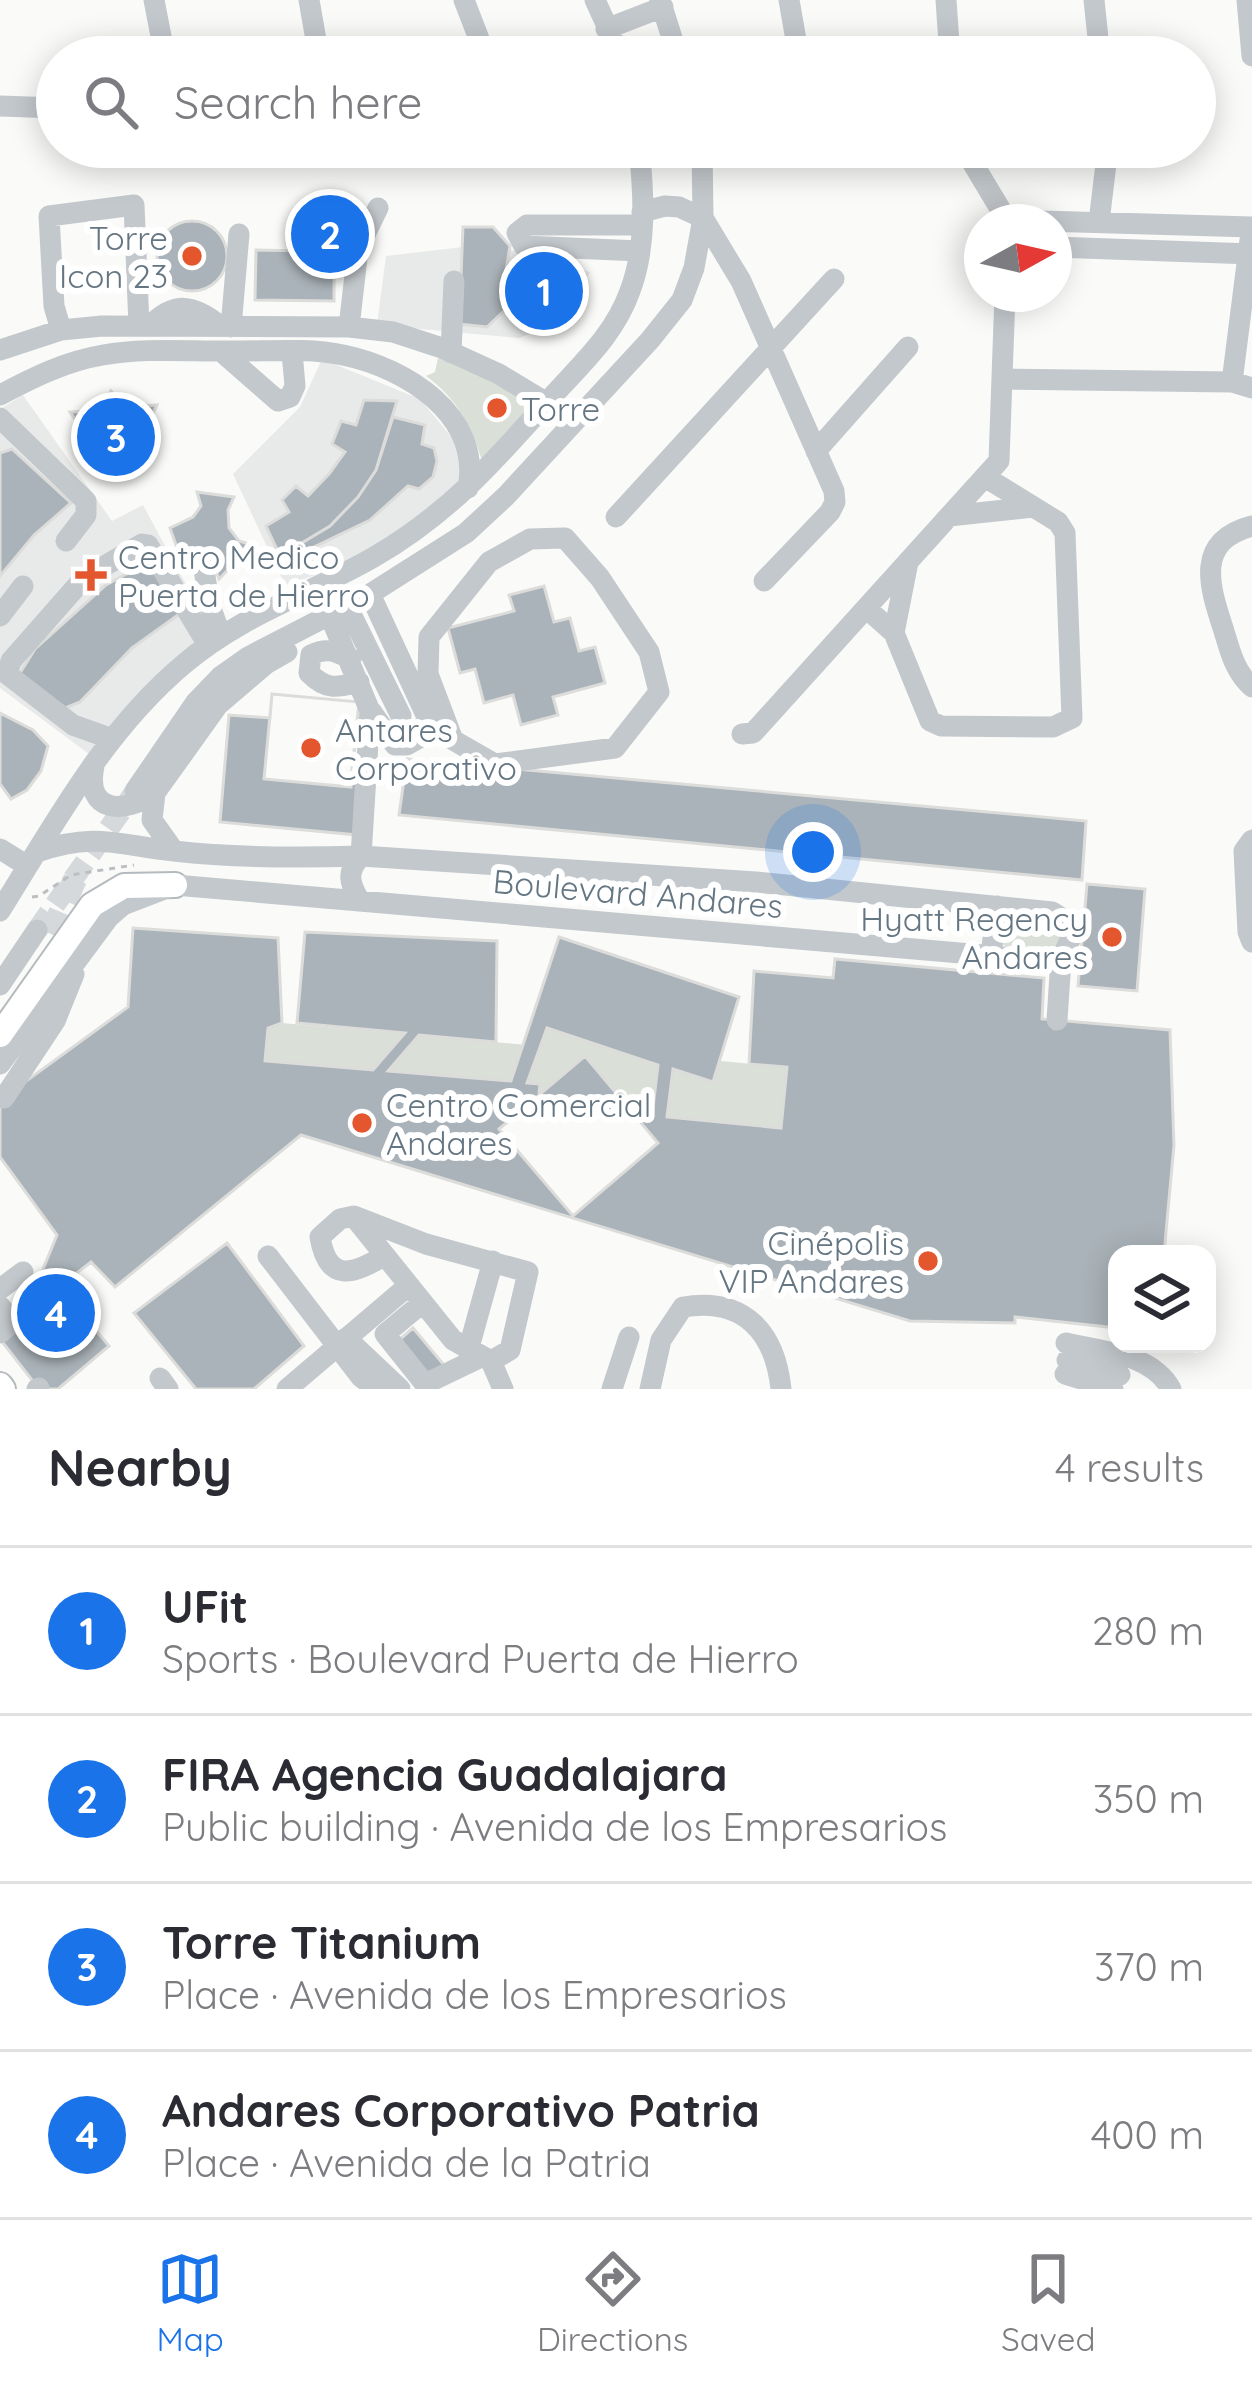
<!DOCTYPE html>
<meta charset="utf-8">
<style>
:root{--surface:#fff;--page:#f7f7f7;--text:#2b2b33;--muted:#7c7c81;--line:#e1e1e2;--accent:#1a73e8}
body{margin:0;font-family:Quicksand,sans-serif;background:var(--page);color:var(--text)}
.controls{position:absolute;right:36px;bottom:36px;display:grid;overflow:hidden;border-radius:24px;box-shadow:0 6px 30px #0003}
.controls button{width:108px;height:108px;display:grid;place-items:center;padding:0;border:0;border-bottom:3px solid var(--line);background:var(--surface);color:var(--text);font:60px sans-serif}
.compass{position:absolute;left:964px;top:204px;width:108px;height:108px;border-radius:50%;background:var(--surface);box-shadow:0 6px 30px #0003;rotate:82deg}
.you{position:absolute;left:813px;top:852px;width:42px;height:42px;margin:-30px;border:9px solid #fff;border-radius:50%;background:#1a73e8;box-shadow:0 0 0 18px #1a73e833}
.badge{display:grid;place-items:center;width:78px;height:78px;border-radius:50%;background:var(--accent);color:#fff;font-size:39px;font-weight:700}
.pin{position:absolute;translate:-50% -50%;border:6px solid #fff;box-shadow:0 3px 12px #0006}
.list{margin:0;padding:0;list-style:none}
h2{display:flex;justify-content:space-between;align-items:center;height:156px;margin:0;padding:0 48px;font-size:51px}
h2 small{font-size:39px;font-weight:400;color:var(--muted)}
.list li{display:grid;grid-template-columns:78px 1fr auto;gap:36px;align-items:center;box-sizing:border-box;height:168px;padding:0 48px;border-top:3px solid var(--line)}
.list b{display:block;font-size:45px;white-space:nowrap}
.list p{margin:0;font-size:39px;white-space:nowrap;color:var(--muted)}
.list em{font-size:39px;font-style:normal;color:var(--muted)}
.icon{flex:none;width:66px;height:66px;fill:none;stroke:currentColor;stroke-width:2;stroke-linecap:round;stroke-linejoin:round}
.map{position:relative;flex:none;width:1252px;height:1389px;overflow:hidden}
.search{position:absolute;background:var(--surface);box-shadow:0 6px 30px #0003;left:36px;right:36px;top:36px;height:132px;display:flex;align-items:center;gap:30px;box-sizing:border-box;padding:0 42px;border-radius:66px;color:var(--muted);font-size:45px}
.sheet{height:828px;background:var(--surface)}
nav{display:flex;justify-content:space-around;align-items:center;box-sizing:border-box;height:168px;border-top:3px solid var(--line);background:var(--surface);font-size:33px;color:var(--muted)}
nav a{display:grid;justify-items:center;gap:6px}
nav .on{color:var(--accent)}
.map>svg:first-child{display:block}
.built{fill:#e8e9e9}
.green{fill:#dadfd7}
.building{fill:#aab3b9;stroke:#dcdcda;stroke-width:3;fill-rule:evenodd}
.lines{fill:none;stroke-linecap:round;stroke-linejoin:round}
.minor-tunnel{stroke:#d5d9db;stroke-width:21;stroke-dasharray:21 10;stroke-linecap:butt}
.major-tunnel{stroke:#d5d9db;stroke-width:24;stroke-dasharray:24 12;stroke-linecap:butt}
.major-casing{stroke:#b5babe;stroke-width:28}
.path{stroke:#bbbfc2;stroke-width:3;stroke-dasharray:6 6;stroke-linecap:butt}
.minor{stroke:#c3c8cc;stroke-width:21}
.major{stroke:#fff;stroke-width:24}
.poi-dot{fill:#e4572e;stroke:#fff;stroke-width:4.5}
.labels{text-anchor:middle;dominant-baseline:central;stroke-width:12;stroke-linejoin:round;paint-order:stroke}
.poi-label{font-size:33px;fill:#657683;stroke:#fff;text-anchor:start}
.street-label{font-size:33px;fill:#657683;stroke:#fff}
</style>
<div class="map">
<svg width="1252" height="1389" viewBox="0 0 1252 1389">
<rect width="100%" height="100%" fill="#fafaf8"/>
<!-- built -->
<path class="built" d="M 489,244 L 590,272 L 557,323 L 519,338 L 377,325 L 386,256 Z
M 322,359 L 420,399 L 459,446 L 459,485 L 372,557 L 285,585 L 233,474 L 300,407 Z
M 23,395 L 112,521 L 143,505 L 210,629 L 152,680 L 89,754 L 0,688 L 0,409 Z"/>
<!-- green -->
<path class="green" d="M 439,353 L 535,400 L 483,464 C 472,426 458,400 426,376 L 435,372 Z
M 1013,916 L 1054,921 L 1062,929 L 1058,950 L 1011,949 L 1002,944 L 1003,922 Z
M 282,1023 L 539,1046 L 547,1028 L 713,1082 L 720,1061 L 787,1067 L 781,1128 L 538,1104 L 539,1084 L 265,1061 L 268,1028 Z"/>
<!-- building -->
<path class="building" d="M157 256a35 35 0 1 1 70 0a35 35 0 1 1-70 0Z
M 463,227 L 493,227 L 510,246 L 505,276 L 509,306 L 487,327 L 459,324 Z
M 256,250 L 306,251 L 306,262 L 334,263 L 334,301 L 255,300 Z
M 111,391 L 124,407 L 157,405 L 143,435 L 154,451 L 132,455 L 120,479 L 102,456 L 79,458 L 89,440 L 70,412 L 102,410 Z
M 364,400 L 397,401 L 376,470 L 358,497 L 330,526 L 280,556 L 266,526 L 289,512 L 282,500 L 296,486 L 308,496 L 329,474 L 345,452 L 332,444 L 341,421 L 356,425 Z
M 393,417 L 425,425 L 422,444 L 434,448 L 437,461 L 433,477 L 419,489 L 408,486 L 370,520 L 312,548 L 315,555 L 285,566 L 280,556 L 330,526 L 358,497 L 376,470 Z
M 12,449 L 71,503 L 34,535 L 0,576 L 0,453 Z
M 197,492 L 234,497 L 228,510 L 229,528 L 239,541 L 252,545 L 219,579 L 211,557 L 204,554 L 189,554 L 182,562 L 170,528 L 193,517 L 201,506 Z
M 156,558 L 185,610 L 132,648 L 80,702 L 58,711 L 15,681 L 35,649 L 106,585 Z
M 544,586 L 554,622 L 570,618 L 579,651 L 595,647 L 605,683 L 553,697 L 558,715 L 521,725 L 513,695 L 484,703 L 475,669 L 460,673 L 448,628 L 514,611 L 509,595 Z
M 272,694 L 359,702 L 351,780 L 363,781 L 358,835 L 220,822 L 229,715 L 270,718 Z
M 272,694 L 359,702 L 351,787 L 264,779 Z
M 0,713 L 33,730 L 48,746 L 41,771 L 27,790 L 11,799 L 0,784 Z
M 407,759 L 1086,821 L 1082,880 L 399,815 Z
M 1087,884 L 1145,889 L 1137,991 L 1078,986 Z
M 133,928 L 278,938 L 282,1023 L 268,1028 L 265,1061 L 373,1070 L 405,1033 L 297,1023 L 305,932 L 497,941 L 496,1042 L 419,1035 L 388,1071 L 511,1081 L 559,937 L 739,997 L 713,1082 L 673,1069 L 667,1117 L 781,1128 L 787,1067 L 749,1064 L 754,971 L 833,978 L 835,959 L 1044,978 L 1042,1019 L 1170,1030 L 1174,1145 L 1164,1254 L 1117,1254 L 1117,1328 L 1015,1317 L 1015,1323 L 910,1321 L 301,1135 L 115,1287 L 91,1262 L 25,1313 L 57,1235 L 0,1157 L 0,1100 L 128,1007 ZM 547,1028 L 658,1065 L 652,1116 L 538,1104 L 540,1084 L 527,1083 Z
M 585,1056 L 658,1143 L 573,1216 L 499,1129 Z
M 227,1243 L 304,1346 L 254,1389 L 196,1389 L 134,1313 Z
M 61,1288 L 109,1346 L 58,1389 L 39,1389 L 0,1339 Z
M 413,1328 L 444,1365 L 430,1378 L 398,1341 Z"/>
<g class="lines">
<!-- minor-tunnel -->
<path class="minor-tunnel" d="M 37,930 L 134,793"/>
<!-- major-tunnel -->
<path class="major-tunnel" d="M 51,934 L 76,877"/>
<!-- major casing -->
<g class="major-casing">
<path id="major" d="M 0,1035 L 92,905 L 124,886 L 175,885
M 0,1385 L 3,1389"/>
</g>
<!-- path -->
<path class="path" d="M 32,897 L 39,896 L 71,875 L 134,865"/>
<!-- minor -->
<path class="minor" d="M 154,0 L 165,57
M 309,0 L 319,57
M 464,0 L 486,57
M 595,0 L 621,57
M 660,0 L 678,57
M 789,0 L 799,57
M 946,0 L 950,57
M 1094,0 L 1100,57
M 1247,0 L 1252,56
M 606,29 L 663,7
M 0,106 L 57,108
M 963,147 L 1008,222
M 642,212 L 665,206 L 679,207 L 703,218 L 741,281 L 834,491 L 835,502 L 830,512 L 764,581
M 1008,220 L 1252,227
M 1099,222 L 1108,147
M 1054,247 L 1252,254
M 640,251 L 524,246 L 517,233 L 527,225 L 642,225
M 150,326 C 174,301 194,304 220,326
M 231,327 L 239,234
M 349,327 L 358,249 L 378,208
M 61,330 L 54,306 L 49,216 L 134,205 L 139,326
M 0,350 L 61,330 L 102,326 L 349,327 L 393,332 L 442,348 L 499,374 L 547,403 L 547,411
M 222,352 L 278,401 L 290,397 L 295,386 L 292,352
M 451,353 L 454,281
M 1002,379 L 1232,382 L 1252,388
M 1232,382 L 1250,240
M 0,395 C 32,378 66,361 103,355 C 142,348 183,351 223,351 C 262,352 305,347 343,355 C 406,368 482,415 468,488
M 0,418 L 86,501 L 86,515 L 66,541
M 816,451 L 908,347
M 949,516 L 1033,507
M 616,517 L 834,279
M 1252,526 C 1195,541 1209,585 1223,628 C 1230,650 1234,671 1252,687
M 565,538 L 600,578 L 649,652 L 659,692 L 615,748 L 495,764 L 453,740 L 428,674 L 429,637 L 489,562 L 530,539 Z
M 203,562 L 209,603 L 221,636
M 370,594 L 427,717 L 421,737 L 407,745 L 395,745 L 371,711
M 347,606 L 401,716
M 866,608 L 894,633 L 930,721 L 941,726 L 1053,727 L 1072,718 L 1065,533 L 1058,522 L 985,477
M 0,616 L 23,586
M 330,616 L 370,711 L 361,856 C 346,872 349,883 360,901
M 894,633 L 908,562
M 351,659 C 335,651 327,647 311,655 L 309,673 C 326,690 336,688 359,682
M 742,734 L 753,733 L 999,461 L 1005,294
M 112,739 L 73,725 L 7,674 L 11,661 L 84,578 L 142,544 L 148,545 L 208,645
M 94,766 C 84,814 125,814 155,793 L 218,705 L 266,664 L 287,652
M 135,791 L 196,702 L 221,676 L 248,657 L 370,594 L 466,533 L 506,496 L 650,340 L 682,300 L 694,268 L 703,218 L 702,147
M 155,793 L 152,820 L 174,851
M 1252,840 L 1244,851 L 1248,932 L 1252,942
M 0,849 L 26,865
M 0,911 C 54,825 104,731 184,664 C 241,615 310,594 374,557 C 447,515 494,462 549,400 C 580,365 614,336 630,291 C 647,246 644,194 639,147
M 991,955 L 997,906
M 0,985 L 37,930
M 1057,1020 L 1061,959
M 0,1064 L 109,917 L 123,905 L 175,885 L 1052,961 L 1061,959 L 1070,940 L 1068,922 L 1052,912 L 756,882 L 361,856 C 299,858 236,858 174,851 C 117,845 96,832 37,852
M 4,1098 L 55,1021 L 74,974
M 354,1217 L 453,1340 L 491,1361 L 503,1389
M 268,1256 L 361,1377 L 376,1389
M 384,1256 C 353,1274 328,1284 320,1237 L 340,1219 L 354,1216 L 426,1244 L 528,1272 L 510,1350 L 491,1361
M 0,1289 L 23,1272
M 421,1304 L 385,1334 L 425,1384 L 481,1357
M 0,1306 L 13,1322 L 0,1333
M 346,1338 L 400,1389
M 1066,1343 C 1103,1352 1151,1353 1171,1389
M 468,1351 L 493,1261
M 1067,1360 L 1120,1375
M 1065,1374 L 1113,1389
M 160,1378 L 168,1389
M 37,1389 L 39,1388
M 287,1389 L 408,1286
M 612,1389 L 629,1337
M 650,1389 L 661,1340 L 683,1307 C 744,1297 775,1332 781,1389"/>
<!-- major -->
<use href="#major" class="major"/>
</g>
<!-- markers -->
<g class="poi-dot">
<circle cx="192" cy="256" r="12"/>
<circle cx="497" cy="408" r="12"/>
<path d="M85 557h12v12h12v12h-12v12h-12v-12h-12v-12h12z"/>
<circle cx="311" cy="748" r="12"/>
<circle cx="1112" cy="937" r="12"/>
<circle cx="362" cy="1123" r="12"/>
<circle cx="928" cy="1261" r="12"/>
</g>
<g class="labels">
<!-- poi labels -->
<g class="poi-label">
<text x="168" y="237" text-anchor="end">Torre<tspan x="168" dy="38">Icon 23</tspan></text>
<text x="521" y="408">Torre</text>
<text x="118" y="556">Centro Medico<tspan x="118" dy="38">Puerta de Hierro</tspan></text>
<text x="335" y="729">Antares<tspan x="335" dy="38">Corporativo</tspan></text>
<text x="1088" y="918" text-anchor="end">Hyatt Regency<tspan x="1088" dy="38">Andares</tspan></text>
<text x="386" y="1104">Centro Comercial<tspan x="386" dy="38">Andares</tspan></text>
<text x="904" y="1242" text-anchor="end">Cinépolis<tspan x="904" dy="38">VIP Andares</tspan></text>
</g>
<!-- street labels -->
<g class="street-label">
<text transform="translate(638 893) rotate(5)">Boulevard Andares</text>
</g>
</g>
</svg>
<div class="controls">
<button><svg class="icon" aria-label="layers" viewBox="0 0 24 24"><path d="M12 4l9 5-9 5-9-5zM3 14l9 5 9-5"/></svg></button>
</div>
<svg class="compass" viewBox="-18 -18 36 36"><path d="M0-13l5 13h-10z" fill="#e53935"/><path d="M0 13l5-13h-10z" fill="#7c7c81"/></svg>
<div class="you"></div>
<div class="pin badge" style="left:544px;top:291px">1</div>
<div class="pin badge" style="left:330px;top:234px">2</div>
<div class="pin badge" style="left:116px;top:437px">3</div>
<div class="pin badge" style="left:56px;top:1313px">4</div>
<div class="search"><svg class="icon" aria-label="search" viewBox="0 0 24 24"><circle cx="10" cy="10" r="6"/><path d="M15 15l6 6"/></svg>Search here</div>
</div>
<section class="sheet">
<h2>Nearby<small>4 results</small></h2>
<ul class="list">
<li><span class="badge">1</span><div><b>UFit</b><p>Sports · Boulevard Puerta de Hierro</p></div><em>280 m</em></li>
<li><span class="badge">2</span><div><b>FIRA Agencia Guadalajara</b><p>Public building · Avenida de los Empresarios</p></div><em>350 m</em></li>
<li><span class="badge">3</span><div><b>Torre Titanium</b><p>Place · Avenida de los Empresarios</p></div><em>370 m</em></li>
<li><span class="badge">4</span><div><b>Andares Corporativo Patria</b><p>Place · Avenida de la Patria</p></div><em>400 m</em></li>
</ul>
</section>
<nav>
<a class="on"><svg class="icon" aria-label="map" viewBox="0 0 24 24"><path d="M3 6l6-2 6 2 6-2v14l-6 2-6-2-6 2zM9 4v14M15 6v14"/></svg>Map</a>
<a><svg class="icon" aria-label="directions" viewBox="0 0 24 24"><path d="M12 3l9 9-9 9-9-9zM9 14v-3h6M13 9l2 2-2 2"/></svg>Directions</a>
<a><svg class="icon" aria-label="saved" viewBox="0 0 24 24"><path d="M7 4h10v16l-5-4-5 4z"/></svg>Saved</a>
</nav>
